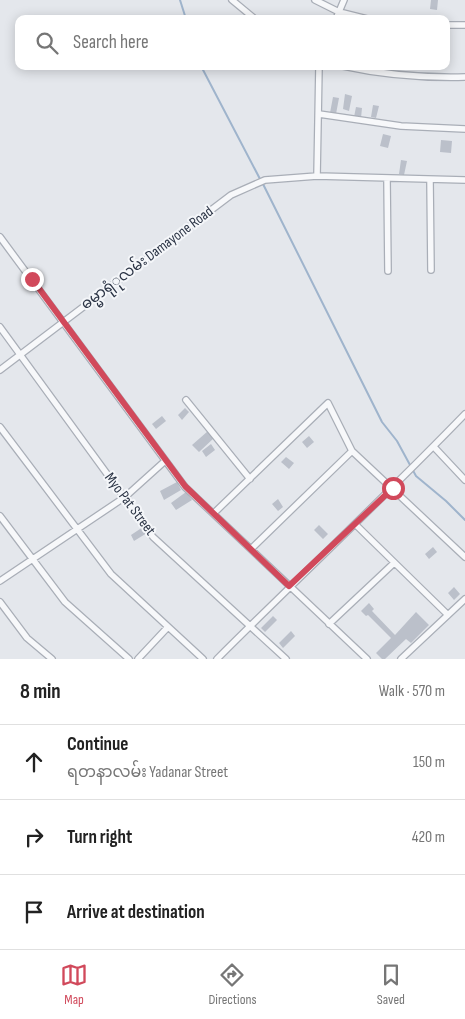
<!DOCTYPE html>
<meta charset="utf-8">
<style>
:root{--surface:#fff;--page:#f2f2f2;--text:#222;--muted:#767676;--line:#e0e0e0;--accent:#d1495b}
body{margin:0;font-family:"Sofia Sans Condensed","Noto Sans Myanmar",sans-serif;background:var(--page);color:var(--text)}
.stop{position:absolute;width:15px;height:15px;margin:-11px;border:4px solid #d1495b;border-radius:50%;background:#fff}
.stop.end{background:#d1495b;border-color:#fff;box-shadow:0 1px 5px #0008}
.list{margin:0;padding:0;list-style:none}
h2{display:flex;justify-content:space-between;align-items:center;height:65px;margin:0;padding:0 20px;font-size:21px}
h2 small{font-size:16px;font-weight:400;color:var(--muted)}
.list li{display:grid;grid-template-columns:32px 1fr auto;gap:15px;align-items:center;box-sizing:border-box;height:75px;padding:0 20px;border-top:1px solid var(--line)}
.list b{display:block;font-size:19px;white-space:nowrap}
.list p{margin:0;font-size:16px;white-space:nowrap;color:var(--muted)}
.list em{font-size:16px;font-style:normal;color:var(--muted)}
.icon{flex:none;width:28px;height:28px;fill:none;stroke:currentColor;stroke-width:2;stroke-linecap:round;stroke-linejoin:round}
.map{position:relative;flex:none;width:465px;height:659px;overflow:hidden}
.search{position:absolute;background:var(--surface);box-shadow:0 2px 12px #0003;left:15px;right:15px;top:15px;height:55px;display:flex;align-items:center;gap:12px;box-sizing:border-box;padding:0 18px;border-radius:10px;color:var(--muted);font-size:19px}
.sheet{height:290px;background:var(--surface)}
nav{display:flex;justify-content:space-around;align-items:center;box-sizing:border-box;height:70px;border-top:1px solid var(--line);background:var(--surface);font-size:14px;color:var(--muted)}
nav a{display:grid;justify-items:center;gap:2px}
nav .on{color:var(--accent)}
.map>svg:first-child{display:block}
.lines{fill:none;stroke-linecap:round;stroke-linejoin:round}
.stream{stroke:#9fb4cc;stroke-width:2}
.building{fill:#bbc0ca}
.minor-casing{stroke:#a9aeb7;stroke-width:8}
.minor{stroke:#f7f8fa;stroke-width:5.5}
.route{stroke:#d1495b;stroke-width:6}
.labels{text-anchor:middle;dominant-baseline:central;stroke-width:4;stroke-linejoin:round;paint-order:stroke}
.street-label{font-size:15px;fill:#2b3445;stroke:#f4f6f9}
</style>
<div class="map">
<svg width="465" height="659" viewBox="0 0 465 659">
<rect width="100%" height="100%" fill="#e4e7ec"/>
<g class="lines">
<!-- stream -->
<path class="stream" d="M 180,0 L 186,19
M 201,66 L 260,179
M 263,184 L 382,422 L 397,441 L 416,476 L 446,501 L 465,520"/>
</g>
<!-- building -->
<path class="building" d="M 431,0 L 438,0 L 437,10 L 430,9 Z
M 345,94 L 352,96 L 349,111 L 343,109 Z
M 333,97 L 339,98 L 336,114 L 330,113 Z
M 373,105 L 379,106 L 376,118 L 371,117 Z
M 356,107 L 362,108 L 361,118 L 354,117 Z
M 383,134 L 391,136 L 388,148 L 380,146 Z
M 441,140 L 452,141 L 451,153 L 440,152 Z
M 401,160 L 407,161 L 404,175 L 399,174 Z
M 185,408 L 189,412 L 182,420 L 178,415 Z
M 162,416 L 166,421 L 156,429 L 152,424 Z
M 208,431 L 214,438 L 199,452 L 192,445 Z
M 309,436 L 314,442 L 307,448 L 302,442 Z
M 211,444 L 215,450 L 206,457 L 202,451 Z
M 286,457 L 294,463 L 289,469 L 281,462 Z
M 177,482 L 181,490 L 164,500 L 160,491 Z
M 186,492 L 192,500 L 176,510 L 171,503 Z
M 278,499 L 283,507 L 278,511 L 272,504 Z
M 319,525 L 328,534 L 323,539 L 314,530 Z
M 143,527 L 147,533 L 134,541 L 131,535 Z
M 433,547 L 437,552 L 429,559 L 425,554 Z
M 454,587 L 460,594 L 454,600 L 448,593 Z
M 369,603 L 374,609 L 372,611 L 395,635 L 416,612 L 429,625 L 411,643 L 406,639 L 385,659 L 382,659 L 376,653 L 391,638 L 368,615 L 366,616 L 361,611 Z
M 273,616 L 277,620 L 265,632 L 261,628 Z
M 291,631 L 295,636 L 283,648 L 279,643 Z"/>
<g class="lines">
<!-- minor casing -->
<g class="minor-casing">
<path id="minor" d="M 232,0 L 255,19
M 315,0 L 339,12 L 367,19
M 336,19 L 344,0
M 446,25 L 465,25
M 343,66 C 384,75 423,78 465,77
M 319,114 L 401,126 L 465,129
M 317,176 L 319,66
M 387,179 L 388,271
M 430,180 L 431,270
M 0,237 L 185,487 L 367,659
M 0,327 L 153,537 L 286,659
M 0,370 L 231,195 L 265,180 L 317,176 L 465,180
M 186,400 L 250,479
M 0,427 L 111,574 L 203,659
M 434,447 L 465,480
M 214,513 L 328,403 L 352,451 L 465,557
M 0,516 L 65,602 L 129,659
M 355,524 L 448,615
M 251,549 L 352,451
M 0,581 L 125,497 L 165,461
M 0,602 L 27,638 L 52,659
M 329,624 L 394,563
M 138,659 L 167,628
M 217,659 C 299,577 384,498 465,414
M 401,659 L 465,599"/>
</g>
<!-- minor -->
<use href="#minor" class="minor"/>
</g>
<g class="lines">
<!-- route -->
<path class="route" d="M 32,279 L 185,486 L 289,586 L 393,488"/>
</g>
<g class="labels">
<!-- street labels -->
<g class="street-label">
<text transform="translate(147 258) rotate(-37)">ဓမ္မာရုံုလမ်း Damayone Road</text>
<text transform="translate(130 504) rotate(53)">Myo Pat Street</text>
</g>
</g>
</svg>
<div class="stop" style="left:393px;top:488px"></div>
<div class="stop end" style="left:32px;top:279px"></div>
<div class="search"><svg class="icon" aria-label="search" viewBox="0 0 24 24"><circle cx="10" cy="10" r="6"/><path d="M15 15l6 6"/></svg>Search here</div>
</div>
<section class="sheet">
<h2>8 min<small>Walk · 570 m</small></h2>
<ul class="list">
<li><svg class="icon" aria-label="ahead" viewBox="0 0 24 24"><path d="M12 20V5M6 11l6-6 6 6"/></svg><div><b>Continue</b><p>ရတနာလမ်း Yadanar Street</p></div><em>150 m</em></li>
<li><svg class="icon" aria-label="right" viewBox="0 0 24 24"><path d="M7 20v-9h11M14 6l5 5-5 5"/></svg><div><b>Turn right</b></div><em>420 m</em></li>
<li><svg class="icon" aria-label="arrive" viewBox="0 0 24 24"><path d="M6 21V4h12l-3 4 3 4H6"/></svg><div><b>Arrive at destination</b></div></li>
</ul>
</section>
<nav>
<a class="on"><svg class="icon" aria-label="map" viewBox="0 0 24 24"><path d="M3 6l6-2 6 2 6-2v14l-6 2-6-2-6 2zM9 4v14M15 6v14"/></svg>Map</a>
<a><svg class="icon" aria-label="directions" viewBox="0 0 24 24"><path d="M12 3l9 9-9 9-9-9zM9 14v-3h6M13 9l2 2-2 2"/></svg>Directions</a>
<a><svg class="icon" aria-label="saved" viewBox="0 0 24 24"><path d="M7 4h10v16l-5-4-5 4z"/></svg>Saved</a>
</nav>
